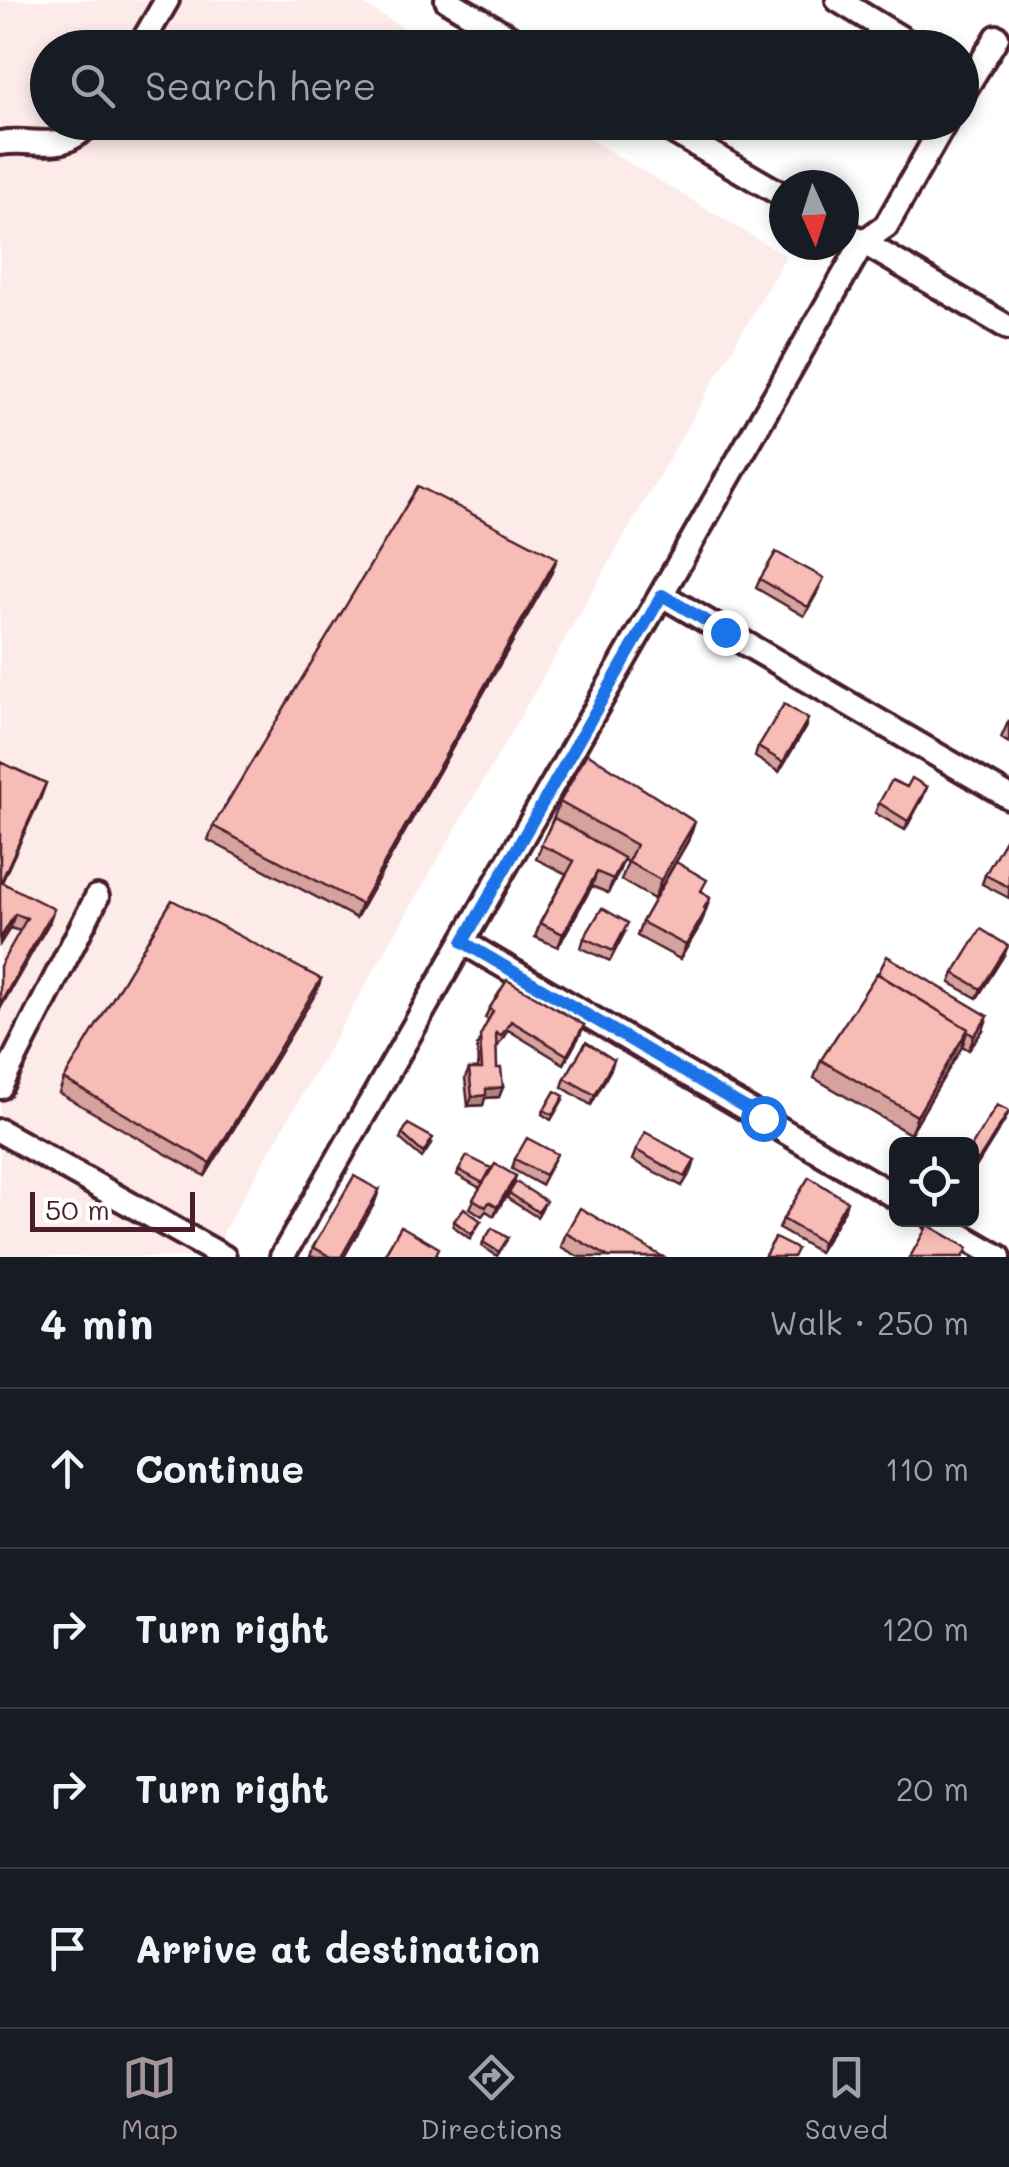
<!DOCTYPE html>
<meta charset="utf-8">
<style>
:root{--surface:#171b24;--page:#20242c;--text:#f1f3f6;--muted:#9ea1a6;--line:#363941;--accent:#a6949b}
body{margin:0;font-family:Mali,sans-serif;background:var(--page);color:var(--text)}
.controls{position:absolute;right:30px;bottom:30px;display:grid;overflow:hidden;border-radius:15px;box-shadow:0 5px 15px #0003}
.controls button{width:90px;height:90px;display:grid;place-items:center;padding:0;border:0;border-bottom:2px solid var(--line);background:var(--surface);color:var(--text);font:50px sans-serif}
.compass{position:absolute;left:769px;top:170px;width:90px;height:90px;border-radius:50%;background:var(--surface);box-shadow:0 5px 15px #0003;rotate:177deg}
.scale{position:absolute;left:30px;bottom:25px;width:165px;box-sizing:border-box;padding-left:10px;border:5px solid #4a1f2b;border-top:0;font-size:28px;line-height:35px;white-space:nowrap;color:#4a1f2b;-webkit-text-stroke:8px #fff;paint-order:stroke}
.stop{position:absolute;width:30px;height:30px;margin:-22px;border:8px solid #1a73e8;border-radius:50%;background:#fff}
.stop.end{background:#1a73e8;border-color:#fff;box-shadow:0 2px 10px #0008}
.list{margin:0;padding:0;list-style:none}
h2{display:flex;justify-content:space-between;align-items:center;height:130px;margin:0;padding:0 40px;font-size:42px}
h2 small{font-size:32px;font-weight:400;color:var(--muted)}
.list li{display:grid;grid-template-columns:65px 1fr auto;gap:30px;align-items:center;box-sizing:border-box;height:160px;padding:0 40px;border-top:2px solid var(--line)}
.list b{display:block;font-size:38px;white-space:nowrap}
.list em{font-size:32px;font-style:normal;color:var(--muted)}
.icon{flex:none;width:55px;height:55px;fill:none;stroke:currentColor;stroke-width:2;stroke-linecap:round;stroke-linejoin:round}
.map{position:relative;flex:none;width:1009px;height:1257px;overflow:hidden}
.search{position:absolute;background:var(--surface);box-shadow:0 5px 15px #0003;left:30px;right:30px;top:30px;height:110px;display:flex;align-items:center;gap:25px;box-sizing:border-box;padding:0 35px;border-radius:55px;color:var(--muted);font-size:38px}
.sheet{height:770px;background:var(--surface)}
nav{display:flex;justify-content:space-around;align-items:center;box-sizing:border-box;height:140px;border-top:2px solid var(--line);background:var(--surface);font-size:28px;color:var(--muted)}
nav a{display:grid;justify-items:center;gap:5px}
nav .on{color:var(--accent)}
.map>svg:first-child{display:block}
.built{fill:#fdebe9}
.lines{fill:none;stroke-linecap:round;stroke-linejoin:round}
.minor-casing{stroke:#4a1f2b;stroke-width:30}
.minor{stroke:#fff;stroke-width:22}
.wall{fill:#d5a29d;stroke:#4a1f2b;stroke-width:2.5}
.shaded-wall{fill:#ae8480;stroke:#4a1f2b;stroke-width:2.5}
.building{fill:#f8bcb7;stroke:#4a1f2b;stroke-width:2.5}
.route{stroke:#1a73e8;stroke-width:12}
</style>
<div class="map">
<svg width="1009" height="1257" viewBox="0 0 1009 1257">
<rect width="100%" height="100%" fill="#fff"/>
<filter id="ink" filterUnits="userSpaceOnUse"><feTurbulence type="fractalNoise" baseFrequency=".01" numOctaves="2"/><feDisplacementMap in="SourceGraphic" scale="20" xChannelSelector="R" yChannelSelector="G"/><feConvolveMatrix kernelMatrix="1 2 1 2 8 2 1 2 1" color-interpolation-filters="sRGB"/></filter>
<g filter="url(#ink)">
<!-- built -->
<path class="built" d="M 0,0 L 356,0 L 436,47 L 48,48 L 48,122 L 562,123 L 786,256 L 223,1232 L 223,1257 L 0,1257 Z"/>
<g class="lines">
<!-- minor casing -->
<g class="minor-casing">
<path id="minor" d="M 447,0 L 528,48
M 838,0 L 917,48
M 139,48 L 167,0
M 962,94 L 997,37
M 657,122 L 784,196
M 0,143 C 38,137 61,156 91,122
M 844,231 L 1009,328
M 662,595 L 1009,797
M 463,942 L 896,1197
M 0,1087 L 97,897
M 0,1131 L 224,1257
M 935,1220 L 999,1257
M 282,1257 L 863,242 L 886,226 L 945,122"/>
</g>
<!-- minor -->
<use href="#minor" class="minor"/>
</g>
<!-- wall -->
<path class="wall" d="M 552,572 L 356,918 L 208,840 L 213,826 Z
M 760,579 L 820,588 L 804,616 L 756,588 Z
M 1009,720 L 1009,743 L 1001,738 Z
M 805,728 L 779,772 L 755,757 L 758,747 Z
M 0,762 L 46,783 L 2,882 L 49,923 L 20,931 L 10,928 L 0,944 Z
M 927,787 L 923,797 L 905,830 L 875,813 L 879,803 Z
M 560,802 L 688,841 L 676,862 L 703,892 L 710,898 L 701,924 L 680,959 L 637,936 L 642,922 L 676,862 L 654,899 L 621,880 L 628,862 L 624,860 L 608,893 L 592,886 L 558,947 L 535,937 L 540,923 L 566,874 L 536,859 Z
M 1009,838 L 1009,898 L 982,884 L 985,875 Z
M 625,932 L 610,961 L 581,948 L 584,938 Z
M 1004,955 L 977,998 L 950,983 L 954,973 Z
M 878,973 L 983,1030 L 969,1050 L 962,1046 L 910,1134 L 814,1078 L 821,1060 Z
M 321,979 L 316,993 L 205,1176 L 59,1093 L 64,1079 Z
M 489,1009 L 584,1025 L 580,1035 L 564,1064 L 508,1030 L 498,1046 L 496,1045 L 497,1068 L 503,1087 L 499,1097 L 485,1098 L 483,1105 L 468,1106 L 465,1078 L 469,1069 L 478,1069 L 477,1046 L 489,1020 L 485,1018 Z
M 614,1060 L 591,1105 L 562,1087 L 565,1078 Z
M 562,1101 L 551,1120 L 542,1114 L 544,1110 Z
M 1009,1111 L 1005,1120 L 974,1170 L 972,1169 L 972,1145 Z
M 402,1134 L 432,1143 L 422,1158 L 400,1139 Z
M 636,1150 L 695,1160 L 692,1170 L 682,1186 L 632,1160 Z
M 557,1154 L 541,1185 L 512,1169 L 515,1159 Z
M 491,1168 L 516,1176 L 512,1186 L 494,1216 L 486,1211 L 482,1216 L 470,1208 L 480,1188 L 457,1175 L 459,1170 Z
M 379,1190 L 374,1204 L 344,1257 L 310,1257 L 313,1247 Z
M 509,1193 L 544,1205 L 537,1217 L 507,1198 Z
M 844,1211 L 819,1252 L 779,1229 L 783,1219 Z
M 454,1221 L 481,1221 L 470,1239 L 453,1226 Z
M 566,1233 L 664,1257 L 579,1257 L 561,1247 Z
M 508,1238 L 497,1256 L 482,1246 L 483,1242 Z"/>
<!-- shaded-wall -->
<path class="shaded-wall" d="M 557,558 L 552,572 L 356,918 L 361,904 Z
M 808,719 L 805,728 L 779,772 L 783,762 Z
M 46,783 L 41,797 L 0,886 L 1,882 Z
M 927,787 L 923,797 L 905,830 L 908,821 Z
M 695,822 L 688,841 L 654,899 L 661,880 Z
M 624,858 L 619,872 L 608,893 L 613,879 Z
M 597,872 L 592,886 L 558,947 L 563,934 Z
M 710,898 L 701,924 L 680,959 L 686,945 Z
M 54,909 L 49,923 L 0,1009 L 0,1004 Z
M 15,914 L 10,928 L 0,944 L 0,939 Z
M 1008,946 L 1004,955 L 977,998 L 981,989 Z
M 321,979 L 316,993 L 205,1176 L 210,1163 Z
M 988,1016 L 983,1030 L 969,1050 L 974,1036 Z
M 584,1025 L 580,1035 L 564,1064 L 567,1055 Z
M 968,1029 L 962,1047 L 910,1134 L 917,1116 Z
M 614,1060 L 611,1069 L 591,1105 L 595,1095 Z
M 503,1087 L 499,1097 L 485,1098 L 483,1105 L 468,1106 L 472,1097 L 486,1089 Z
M 1009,1111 L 1005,1120 L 974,1170 L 978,1161 Z
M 516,1176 L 512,1186 L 494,1216 L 497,1207 Z
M 379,1190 L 374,1204 L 344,1257 L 341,1257 Z
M 847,1201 L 844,1211 L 819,1252 L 822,1242 Z"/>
<!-- building -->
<path class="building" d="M 418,486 L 557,558 L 361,904 L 213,826 Z
M 776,552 L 824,578 L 808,607 L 760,579 Z
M 784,704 L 808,719 L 783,762 L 758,747 Z
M 587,753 L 695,822 L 661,880 L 628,862 L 636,845 L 560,802 Z
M 0,762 L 46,783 L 1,882 L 54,909 L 0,1004 L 0,966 L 27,918 L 15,914 L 0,939 Z
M 912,778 L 927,787 L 908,821 L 879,803 L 892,780 L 907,787 Z
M 554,818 L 624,858 L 613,879 L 597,872 L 563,934 L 540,923 L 574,861 L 541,845 Z
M 1007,836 L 1009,838 L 1009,887 L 985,875 Z
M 676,862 L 707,880 L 701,891 L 710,898 L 704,908 L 706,910 L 686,945 L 642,922 Z
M 172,900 L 321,979 L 210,1163 L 64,1079 Z
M 602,908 L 628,923 L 613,951 L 584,938 Z
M 981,929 L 1008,946 L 981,989 L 954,973 Z
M 887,956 L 988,1016 L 974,1036 L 967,1031 L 968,1029 L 878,974 Z
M 877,973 L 968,1029 L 917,1116 L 821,1060 Z
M 507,980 L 584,1025 L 567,1055 L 511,1021 L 501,1036 L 496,1033 L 497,1068 L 501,1068 L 503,1087 L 486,1089 L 486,1095 L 472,1097 L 469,1069 L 482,1069 L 480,1036 L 493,1011 L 489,1009 Z
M 586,1042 L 614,1060 L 595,1095 L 565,1078 Z
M 555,1091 L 564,1096 L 553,1115 L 544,1110 Z
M 997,1105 L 1009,1111 L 978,1161 L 972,1157 L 972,1145 Z
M 408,1124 L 433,1138 L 423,1153 L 402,1134 Z
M 645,1132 L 695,1160 L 685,1177 L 636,1150 Z
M 527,1138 L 557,1154 L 545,1175 L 515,1159 Z
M 467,1156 L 491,1168 L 483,1183 L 459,1170 Z
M 495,1164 L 516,1176 L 497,1207 L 489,1202 L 486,1207 L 473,1199 Z
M 354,1176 L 379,1190 L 341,1257 L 331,1257 L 313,1247 Z
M 809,1177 L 847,1201 L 822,1242 L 783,1219 Z
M 516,1182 L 546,1201 L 538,1212 L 509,1193 Z
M 464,1208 L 481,1221 L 471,1234 L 454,1221 Z
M 580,1208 L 663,1257 L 609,1257 L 566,1233 Z
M 928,1225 L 968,1248 L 963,1257 L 910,1257 Z
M 401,1226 L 439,1248 L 435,1257 L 383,1257 Z
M 492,1228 L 508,1238 L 499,1252 L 483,1242 Z
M 775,1238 L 797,1249 L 793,1257 L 764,1257 Z"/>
</g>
<g class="lines" filter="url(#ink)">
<!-- route -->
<path class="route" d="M 725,632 L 662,595 L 463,942 L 763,1118"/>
</g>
</svg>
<div class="controls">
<button><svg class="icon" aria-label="locate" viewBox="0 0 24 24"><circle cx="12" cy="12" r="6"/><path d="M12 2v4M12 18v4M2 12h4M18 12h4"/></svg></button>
</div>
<svg class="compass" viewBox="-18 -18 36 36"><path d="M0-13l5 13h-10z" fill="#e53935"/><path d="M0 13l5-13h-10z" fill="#9ea1a6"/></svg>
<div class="scale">50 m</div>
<div class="stop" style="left:763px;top:1118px"></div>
<div class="stop end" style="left:725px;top:632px"></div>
<div class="search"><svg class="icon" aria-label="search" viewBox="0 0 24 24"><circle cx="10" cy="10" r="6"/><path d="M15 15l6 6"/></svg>Search here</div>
</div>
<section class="sheet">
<h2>4 min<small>Walk · 250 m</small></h2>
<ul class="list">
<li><svg class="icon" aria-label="ahead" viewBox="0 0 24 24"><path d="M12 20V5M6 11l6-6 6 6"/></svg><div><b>Continue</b></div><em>110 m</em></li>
<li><svg class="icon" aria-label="right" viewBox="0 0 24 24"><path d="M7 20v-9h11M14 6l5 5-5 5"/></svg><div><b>Turn right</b></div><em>120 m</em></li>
<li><svg class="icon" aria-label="right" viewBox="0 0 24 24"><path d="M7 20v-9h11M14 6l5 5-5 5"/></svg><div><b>Turn right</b></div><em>20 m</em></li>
<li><svg class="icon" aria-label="arrive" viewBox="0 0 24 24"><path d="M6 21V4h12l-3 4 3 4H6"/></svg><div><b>Arrive at destination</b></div></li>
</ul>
</section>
<nav>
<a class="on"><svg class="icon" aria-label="map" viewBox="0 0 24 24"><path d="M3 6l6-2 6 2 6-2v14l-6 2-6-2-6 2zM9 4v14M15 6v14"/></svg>Map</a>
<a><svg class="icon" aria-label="directions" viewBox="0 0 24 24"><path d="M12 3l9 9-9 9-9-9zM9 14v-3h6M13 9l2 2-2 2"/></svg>Directions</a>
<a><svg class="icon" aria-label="saved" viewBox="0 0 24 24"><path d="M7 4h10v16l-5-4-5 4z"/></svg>Saved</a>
</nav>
